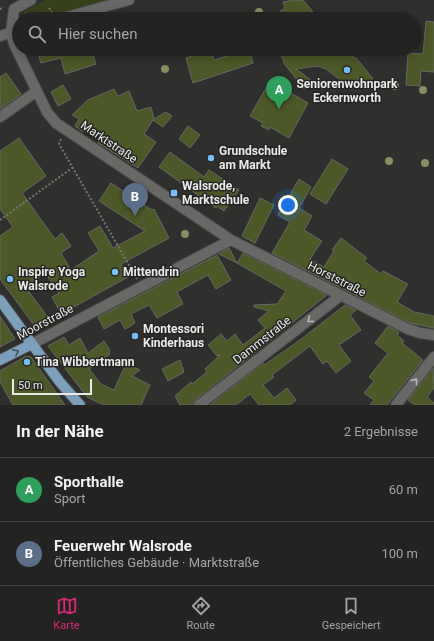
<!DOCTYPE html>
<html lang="de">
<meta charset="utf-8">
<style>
:root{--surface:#232422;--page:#2f302f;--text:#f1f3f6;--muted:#a3a4a5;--line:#404140;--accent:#db2777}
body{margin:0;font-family:Roboto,sans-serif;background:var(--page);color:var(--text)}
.scale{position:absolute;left:12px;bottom:10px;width:80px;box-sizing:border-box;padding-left:4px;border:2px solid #eaebe9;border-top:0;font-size:11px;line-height:14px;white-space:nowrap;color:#eaebe9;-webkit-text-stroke:3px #252623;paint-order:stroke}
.you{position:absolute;left:288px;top:205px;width:14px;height:14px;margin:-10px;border:3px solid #fff;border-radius:50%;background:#1a73e8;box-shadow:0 0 0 6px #1a73e833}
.badge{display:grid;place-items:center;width:26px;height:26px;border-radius:50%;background:var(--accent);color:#fff;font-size:13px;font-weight:700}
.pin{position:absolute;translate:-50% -33px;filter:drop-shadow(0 1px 2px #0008)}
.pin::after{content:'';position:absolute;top:21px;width:14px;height:12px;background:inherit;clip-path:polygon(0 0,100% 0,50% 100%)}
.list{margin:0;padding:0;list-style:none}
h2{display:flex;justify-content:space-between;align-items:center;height:52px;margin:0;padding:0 16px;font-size:17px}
h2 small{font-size:13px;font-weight:400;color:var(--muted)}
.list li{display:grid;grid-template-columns:26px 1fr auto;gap:12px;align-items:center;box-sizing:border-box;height:64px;padding:0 16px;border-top:1px solid var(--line)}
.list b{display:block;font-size:15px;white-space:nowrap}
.list p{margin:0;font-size:13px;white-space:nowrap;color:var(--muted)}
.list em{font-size:13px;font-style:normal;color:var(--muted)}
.icon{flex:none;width:22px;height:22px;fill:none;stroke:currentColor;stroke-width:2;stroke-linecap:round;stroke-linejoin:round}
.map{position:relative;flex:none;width:434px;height:405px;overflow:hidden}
.search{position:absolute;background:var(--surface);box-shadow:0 2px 10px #0003;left:12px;right:12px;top:12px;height:44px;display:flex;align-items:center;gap:10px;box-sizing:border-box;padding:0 14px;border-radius:22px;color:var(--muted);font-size:15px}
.sheet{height:180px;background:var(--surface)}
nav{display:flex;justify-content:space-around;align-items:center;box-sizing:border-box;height:56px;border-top:1px solid var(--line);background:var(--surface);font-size:11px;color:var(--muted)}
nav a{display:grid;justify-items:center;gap:2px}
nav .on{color:var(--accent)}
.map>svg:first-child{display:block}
.green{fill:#374117}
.building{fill:#4c5826;stroke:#666764}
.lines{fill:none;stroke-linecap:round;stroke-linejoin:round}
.minor-casing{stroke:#4a4b48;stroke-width:12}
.major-casing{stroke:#4a4b48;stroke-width:12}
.path{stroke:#747572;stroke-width:2;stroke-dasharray:2 2;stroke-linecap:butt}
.minor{stroke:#686966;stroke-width:10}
.major{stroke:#7ba0bc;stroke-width:10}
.tree{fill:#848f63}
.oneway{stroke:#b6b7b5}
.oneway2{stroke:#475760}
.poi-dot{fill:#78bff8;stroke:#252623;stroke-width:1.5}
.labels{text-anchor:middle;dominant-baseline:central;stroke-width:3;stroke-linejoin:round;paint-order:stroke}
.poi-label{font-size:12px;font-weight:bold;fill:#eaebe9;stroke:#252623;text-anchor:start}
.street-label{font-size:12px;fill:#eaebe9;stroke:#252623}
</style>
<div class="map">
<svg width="434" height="405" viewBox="0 0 434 405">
<rect width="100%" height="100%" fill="#2f302d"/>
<!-- green -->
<path class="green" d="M 45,0 L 110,0 L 42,19 L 23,18 L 24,12 Z"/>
<!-- building -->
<path class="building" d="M 295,0 L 303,0 L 313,12 L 300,19 L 280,19 L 280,11 L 285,9 L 283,2 Z
M 426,21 L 434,22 L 434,72 L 421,71 L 420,86 L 406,85 L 408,53 L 423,54 Z
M 37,49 L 91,49 L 96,64 L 65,74 L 61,58 L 41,63 Z
M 249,49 L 253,63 L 193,83 L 186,58 L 211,50 L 214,60 Z
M 277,49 L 338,49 L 357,59 L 373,79 L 363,86 L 361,83 L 352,89 L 326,69 L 318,66 L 296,69 L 312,81 L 304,89 L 283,62 L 284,61 Z
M 6,73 L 21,94 L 0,109 L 0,77 Z
M 270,81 L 308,103 L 289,138 L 270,127 L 269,130 L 261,126 L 263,123 L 250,116 Z
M 63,85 L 71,99 L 58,106 L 51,92 Z
M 114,89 L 118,96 L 129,91 L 137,111 L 151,107 L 154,119 L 166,112 L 172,116 L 163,127 L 153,120 L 144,134 L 156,142 L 138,168 L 98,143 L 103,135 L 88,125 L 83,132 L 75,126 L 79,119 L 72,115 L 88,100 Z
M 188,126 L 200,135 L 190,148 L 179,139 Z
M 19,138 L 46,176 L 22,193 L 55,239 L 62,233 L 71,246 L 61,253 L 71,270 L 99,251 L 88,233 L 100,226 L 113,248 L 145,231 L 99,201 L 111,183 L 152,210 L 154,209 L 169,238 L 121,264 L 128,277 L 61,314 L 52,297 L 59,293 L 45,273 L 26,288 L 50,320 L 36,328 L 0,279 L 0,236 L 13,227 L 0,209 L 0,151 Z
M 170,152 L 204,177 L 209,170 L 239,190 L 224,211 L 217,206 L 216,208 L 159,167 Z
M 332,159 L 348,169 L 326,204 L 310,194 Z
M 299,179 L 311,187 L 299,208 L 312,216 L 304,230 L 322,241 L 310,259 L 324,267 L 334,251 L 332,250 L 341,238 L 367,258 L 364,261 L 381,274 L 383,271 L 408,284 L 397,302 L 414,312 L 434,316 L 434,328 L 410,323 L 272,253 L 290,222 L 278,215 Z
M 260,198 L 274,205 L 255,243 L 242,236 Z
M 229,248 L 237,263 L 219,254 Z
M 243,253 L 327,295 L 195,400 L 193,405 L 180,405 L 175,396 L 191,382 L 192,384 L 207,372 L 205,369 L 220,355 L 217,356 L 208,345 L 221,334 L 227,341 L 235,334 L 243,345 L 265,328 L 258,320 L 269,311 L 254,307 L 254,305 L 277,304 L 286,291 L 237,263 Z
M 217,255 L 231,280 L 216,289 L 208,275 L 177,292 L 183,304 L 157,318 L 149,305 L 131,314 L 135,323 L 129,327 L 125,329 L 120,320 L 104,329 L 98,317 Z
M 345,305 L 356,310 L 350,315 L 361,330 L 339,345 L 351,361 L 336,373 L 327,361 L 323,364 L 310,346 L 272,375 L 274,377 L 263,385 L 274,398 L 287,388 L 296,400 L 290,405 L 259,405 L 250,394 L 236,405 L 210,405 L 263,363 L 264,365 L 296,343 Z
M 0,316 L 15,339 L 0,347 Z
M 388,326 L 399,332 L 397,335 L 404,341 L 402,343 L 423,360 L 387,405 L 370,405 L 374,400 L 364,393 L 374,381 L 369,377 L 388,353 L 375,343 Z
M 64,337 L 69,345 L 80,338 L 88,353 L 104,341 L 110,350 L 109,355 L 89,369 L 101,384 L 114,390 L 126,364 L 140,370 L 132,376 L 150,385 L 141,405 L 104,405 L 87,397 L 48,346 Z
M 26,356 L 31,357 L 65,405 L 13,405 L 0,382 L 0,371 Z
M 180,360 L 184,372 L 168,381 L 162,369 Z
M 433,368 L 434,388 L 427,397 L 434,403 L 434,405 L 415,405 L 408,400 Z"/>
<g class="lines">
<!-- minor casing -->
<g class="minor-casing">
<path id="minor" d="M 31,0 L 14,9 L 11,33 L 14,44 L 47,112 L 56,123 L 231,240 L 408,329 L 420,333 L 434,335
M 59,19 L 129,0
M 0,36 L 19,30
M 0,117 L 37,91
M 32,344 L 231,240
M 199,405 L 340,296
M 396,405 L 434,357"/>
</g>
<!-- major casing -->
<g class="major-casing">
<path id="major" d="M 0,300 L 59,381 L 80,405
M 0,360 L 32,344"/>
</g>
<!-- path -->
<path class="path" d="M 49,8 L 52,12
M 0,9 L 4,7
M 61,139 L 59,144 L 137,279
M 0,220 L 72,168"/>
<!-- minor -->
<use href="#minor" class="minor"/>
<!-- major -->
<use href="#major" class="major"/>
</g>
<!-- trees -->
<g class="tree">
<circle cx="259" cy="12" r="4"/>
<circle cx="165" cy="69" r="4"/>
<circle cx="395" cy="86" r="4"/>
<circle cx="423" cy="90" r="4"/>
<circle cx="389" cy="161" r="4"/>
<circle cx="425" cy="163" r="4"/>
<circle cx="185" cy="234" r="4"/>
</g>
<!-- one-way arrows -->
<defs><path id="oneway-chevron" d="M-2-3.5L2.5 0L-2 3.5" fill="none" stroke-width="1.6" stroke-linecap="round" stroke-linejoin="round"/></defs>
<g class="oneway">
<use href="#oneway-chevron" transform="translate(310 320) rotate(142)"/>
<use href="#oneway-chevron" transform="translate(415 381) rotate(-52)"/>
</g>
<use class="oneway2" href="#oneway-chevron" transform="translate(16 352) rotate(-28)"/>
<!-- markers -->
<g class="poi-dot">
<circle cx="347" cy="70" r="4"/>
<circle cx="211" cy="158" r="4"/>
<rect x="170" y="189" width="8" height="8" rx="2"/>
<circle cx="115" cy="272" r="4"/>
<circle cx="10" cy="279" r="4"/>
<circle cx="135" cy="336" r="4"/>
<circle cx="27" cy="362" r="4"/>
</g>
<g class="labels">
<!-- poi labels -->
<g class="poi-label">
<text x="347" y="84" text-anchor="middle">Seniorenwohnpark<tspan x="347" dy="14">Eckernworth</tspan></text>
<text x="219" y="151">Grundschule<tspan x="219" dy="14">am Markt</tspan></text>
<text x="182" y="186">Walsrode,<tspan x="182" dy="14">Marktschule</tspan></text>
<text x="18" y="272">Inspire Yoga<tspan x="18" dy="14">Walsrode</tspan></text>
<text x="123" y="272">Mittendrin</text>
<text x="143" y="329">Montessori<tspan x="143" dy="14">Kinderhaus</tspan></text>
<text x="35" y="362">Tina Wibbertmann</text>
</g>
<!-- street labels -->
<g class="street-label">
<text transform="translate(109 142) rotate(34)">Marktstraße</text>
<text transform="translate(337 279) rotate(27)">Horststraße</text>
<text transform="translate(45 322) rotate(-28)">Moorstraße</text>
<text transform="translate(262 340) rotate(-38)">Dammstraße</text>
</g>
</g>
</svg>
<div class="scale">50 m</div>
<div class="you"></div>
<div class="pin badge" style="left:279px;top:109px;background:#2e9e5b">A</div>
<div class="pin badge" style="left:135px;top:216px;background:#5c6f8a">B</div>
<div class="search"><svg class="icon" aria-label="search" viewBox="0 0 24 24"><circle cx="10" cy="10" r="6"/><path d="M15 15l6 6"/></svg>Hier suchen</div>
</div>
<section class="sheet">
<h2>In der Nähe<small>2 Ergebnisse</small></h2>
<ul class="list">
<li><span class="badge" style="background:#2e9e5b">A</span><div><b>Sporthalle</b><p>Sport</p></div><em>60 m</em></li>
<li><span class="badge" style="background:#5c6f8a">B</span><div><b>Feuerwehr Walsrode</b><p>Öffentliches Gebäude · Marktstraße</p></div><em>100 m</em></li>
</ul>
</section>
<nav>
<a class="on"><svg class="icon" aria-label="map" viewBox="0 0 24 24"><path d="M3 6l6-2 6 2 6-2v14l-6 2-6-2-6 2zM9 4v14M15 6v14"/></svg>Karte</a>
<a><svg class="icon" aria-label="directions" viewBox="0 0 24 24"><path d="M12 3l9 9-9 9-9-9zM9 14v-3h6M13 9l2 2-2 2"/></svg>Route</a>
<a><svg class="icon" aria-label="saved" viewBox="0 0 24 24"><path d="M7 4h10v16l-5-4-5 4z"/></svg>Gespeichert</a>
</nav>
